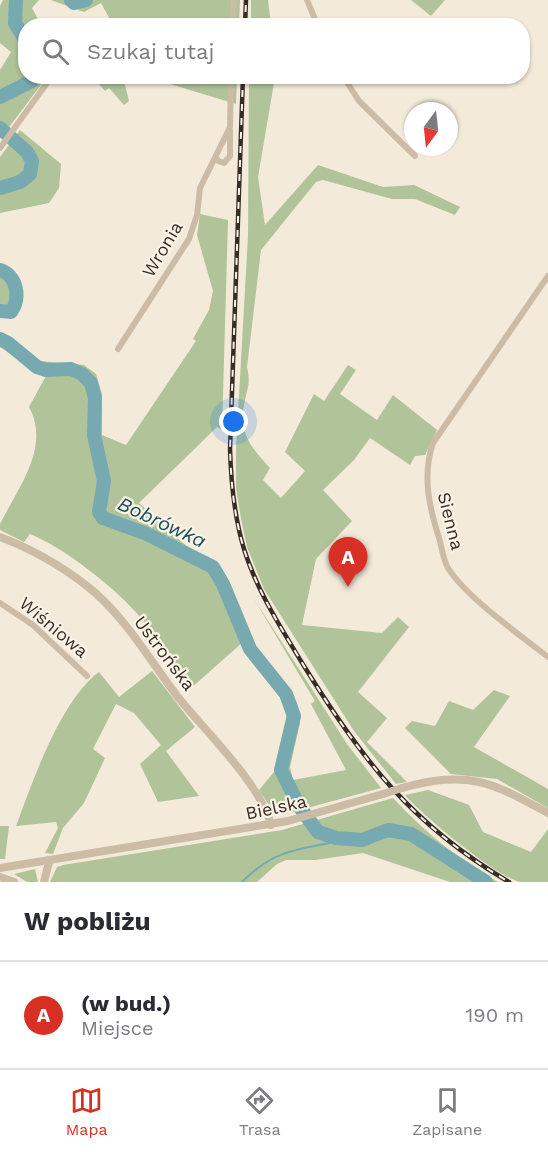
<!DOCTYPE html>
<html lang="pl">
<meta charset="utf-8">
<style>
:root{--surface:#fff;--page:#f2f2f3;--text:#2b2b33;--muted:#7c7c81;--line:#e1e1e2;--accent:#d93025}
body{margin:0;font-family:"Work Sans",sans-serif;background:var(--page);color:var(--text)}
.compass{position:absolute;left:404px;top:102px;width:54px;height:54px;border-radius:50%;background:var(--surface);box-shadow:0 2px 4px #0004;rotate:195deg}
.you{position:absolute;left:234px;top:422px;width:21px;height:21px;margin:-15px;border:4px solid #fff;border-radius:50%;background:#1a73e8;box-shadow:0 0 0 9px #1a73e833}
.badge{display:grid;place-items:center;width:39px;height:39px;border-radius:50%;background:var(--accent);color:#fff;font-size:20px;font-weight:700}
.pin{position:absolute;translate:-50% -50px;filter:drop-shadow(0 2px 3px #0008)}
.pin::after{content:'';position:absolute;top:32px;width:21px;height:18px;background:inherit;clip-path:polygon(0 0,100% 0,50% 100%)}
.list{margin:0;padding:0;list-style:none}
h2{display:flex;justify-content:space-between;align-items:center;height:78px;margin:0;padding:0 24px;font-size:26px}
h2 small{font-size:20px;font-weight:400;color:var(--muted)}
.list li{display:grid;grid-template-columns:39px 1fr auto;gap:18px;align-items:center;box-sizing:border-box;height:108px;padding:0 24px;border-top:2px solid var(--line)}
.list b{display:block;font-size:22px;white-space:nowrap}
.list p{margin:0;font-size:20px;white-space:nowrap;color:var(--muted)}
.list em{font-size:20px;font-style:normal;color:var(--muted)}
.icon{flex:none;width:33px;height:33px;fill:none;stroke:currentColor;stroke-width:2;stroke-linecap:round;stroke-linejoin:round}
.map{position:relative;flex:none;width:548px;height:882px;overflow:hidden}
.search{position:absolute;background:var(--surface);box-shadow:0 2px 4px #0004;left:18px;right:18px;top:18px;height:66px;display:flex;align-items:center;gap:15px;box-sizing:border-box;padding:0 21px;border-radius:24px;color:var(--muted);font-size:22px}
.sheet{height:186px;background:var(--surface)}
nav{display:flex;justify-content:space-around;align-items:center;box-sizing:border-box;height:84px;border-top:2px solid var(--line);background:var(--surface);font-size:16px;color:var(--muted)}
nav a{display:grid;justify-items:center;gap:3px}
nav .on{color:var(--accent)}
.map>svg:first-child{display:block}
.green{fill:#b0c399}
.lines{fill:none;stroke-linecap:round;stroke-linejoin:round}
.stream{stroke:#77a9b1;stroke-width:2}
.river{stroke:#77a9b1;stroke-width:14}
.minor{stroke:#ccbba5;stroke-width:6}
.tertiary{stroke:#ccbba5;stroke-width:8}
.rail-casing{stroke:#372d27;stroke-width:4.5}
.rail{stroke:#faf3e6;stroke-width:2;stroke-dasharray:7;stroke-linecap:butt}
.tertiary-bridge{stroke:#ccbba5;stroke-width:8}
.labels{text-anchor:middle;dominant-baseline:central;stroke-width:4.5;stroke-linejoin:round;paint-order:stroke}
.street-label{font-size:18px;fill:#372d27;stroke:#faf3e6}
.water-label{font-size:20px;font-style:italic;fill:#1a4f5b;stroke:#faf3e6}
</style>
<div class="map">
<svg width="548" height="882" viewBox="0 0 548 882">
<rect width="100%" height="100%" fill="#f3eada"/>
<!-- green -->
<path class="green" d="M 3,0 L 39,0 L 32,8 L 41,25 L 26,26 L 26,76 L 47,77 L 0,139 L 0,70 L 11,52 L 0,43 L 0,6 Z
M 51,0 L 240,0 L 239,25 L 113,25 L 101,3 L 84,12 Z
M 251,0 L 268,0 L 271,25 L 251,25 Z
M 411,0 L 445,0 L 431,16 Z
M 93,77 L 123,77 L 129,101 L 124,105 L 109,88 L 105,91 Z
M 147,77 L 237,77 L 236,104 Z
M 249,77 L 275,77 L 258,177 L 265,225 L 318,165 L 383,187 L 414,185 L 460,207 L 455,215 L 415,199 L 392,199 L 323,180 L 316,182 L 261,250 L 247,367 C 251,385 247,388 244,405 C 238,434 253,449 270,468 L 263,480 L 281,498 L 305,471 L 285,452 L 314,394 L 324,401 L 348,365 L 356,370 L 340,394 L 377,420 L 393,395 L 437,430 L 425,455 L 415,456 L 410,465 L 370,438 L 354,460 L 323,490 L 352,521 L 316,559 L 302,625 L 382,633 L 398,617 L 409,627 L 358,692 L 387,718 L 367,742 L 407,782 L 396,784 L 354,731 L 264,589 L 247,547 L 241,519 L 236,488 L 236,450 L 248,236 Z
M 20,130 L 61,164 L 59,188 L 49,203 L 0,213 L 0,157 Z
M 200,214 L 228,220 L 222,430 L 217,427 L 139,503 L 193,552 L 214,564 L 228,583 L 256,646 L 297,703 L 300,723 L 290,767 L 293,780 L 346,770 L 311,704 L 315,701 L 254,599 L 347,744 L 381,788 L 285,814 L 271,808 L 259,790 L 274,772 L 287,714 L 284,703 L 243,642 L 190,689 C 174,665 158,640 140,617 C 117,589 63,547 30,534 L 24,542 L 0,530 L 0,524 C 18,488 51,447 29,407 L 47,374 L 32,369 L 0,347 L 0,332 L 40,361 L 84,365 L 96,374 L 102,394 L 102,435 L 126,445 L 196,341 L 193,339 L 209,310 L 213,291 L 197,235 Z
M 0,268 C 5,269 10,270 14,272 C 26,282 21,308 13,318 L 0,317 Z
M 152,671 L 195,727 L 166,751 L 199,796 L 158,802 L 140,764 L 161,745 L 134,713 L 116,704 L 93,749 L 105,758 L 84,803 L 63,828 L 53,854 L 45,853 L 58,828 L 56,822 L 16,826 C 33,781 60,701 99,672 L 119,697 Z
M 494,690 L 510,696 L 474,747 L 548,789 L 548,808 L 497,779 L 451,774 L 405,728 L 412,721 L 435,726 L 449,701 L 473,710 Z
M 428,790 L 469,805 L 483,832 L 531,852 L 548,829 L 548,882 C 540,882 528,882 520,882 C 495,876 422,815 405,795 Z
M 393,798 C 425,832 457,859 498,882 L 450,882 L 363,853 L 315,860 L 286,860 L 277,864 L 257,882 L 50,882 L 57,867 L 63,865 L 282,830 Z
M 0,826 L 9,826 L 5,859 L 0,859 Z
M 35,869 L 38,882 L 27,882 L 14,874 Z"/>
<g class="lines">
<!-- stream -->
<path class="stream" d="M 242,882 C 271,853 291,850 330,843 L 336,838"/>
<!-- river -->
<path class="river" d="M 16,0 L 15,23 L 26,41
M 71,0 L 74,3 L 86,0
M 0,97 L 32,81 L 36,76
M 0,128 L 27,152 L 32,161 L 30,174 L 20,182 L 0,188
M 0,270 C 17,275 21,298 11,312 L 0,311
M 0,339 L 8,343 L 37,367 L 46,370 L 71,369 L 82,374 L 91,383 L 95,398 L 94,435 L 104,481 L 99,512 L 103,518 L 147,534 L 213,567 L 223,584 L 250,649 L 286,694 L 294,716 L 281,770 L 299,806 L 318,832 L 336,838 L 362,840 L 388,830 L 411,834 L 486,882"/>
<!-- minor -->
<path class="minor" d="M 307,0 L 318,26
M 233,26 L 234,0
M 343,76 L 359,101 L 415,156
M 0,148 L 52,76
M 216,157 L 218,161 L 224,163 L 230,156 L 230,131
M 548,276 L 433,443 C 422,476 429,506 439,538 C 442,547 443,560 448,568 C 468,599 519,634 548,657
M 118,349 L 189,239 L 197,215 L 200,188 L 230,127 L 231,76
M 0,603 L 33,625 L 87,676"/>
<!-- tertiary -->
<path class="tertiary" d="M 0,537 C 32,549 60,565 87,586 C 124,615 149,659 177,696 C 204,730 261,784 271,825
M 402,788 C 468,770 490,781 548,813
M 0,868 L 288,821 L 383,794
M 0,877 L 14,882
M 44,882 L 49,862"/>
<!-- rail casing -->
<g class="rail-casing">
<path id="rail" d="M 245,26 L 246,0
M 243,76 L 230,449 C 231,483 234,516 244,549 C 257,591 281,628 304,666 C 362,760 412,825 509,882"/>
</g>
<!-- rail -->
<use href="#rail" class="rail"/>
<!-- tertiary-bridge -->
<path class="tertiary-bridge" d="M 383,794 L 402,788"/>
</g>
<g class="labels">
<!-- street labels -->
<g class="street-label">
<text transform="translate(162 249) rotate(-59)">Wronia</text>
<text transform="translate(451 521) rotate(76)">Sienna</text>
<text transform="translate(54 627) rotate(40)">Wiśniowa</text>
<text transform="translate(165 653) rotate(53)">Ustrońska</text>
<text transform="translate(276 807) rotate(-12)">Bielska</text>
</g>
<!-- water labels -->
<g class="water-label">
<text transform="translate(162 522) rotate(25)">Bobrówka</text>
</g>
</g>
</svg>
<svg class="compass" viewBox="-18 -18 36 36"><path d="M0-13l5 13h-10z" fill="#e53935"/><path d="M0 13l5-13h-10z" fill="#7c7c81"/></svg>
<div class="you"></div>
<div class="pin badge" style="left:348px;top:587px">A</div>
<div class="search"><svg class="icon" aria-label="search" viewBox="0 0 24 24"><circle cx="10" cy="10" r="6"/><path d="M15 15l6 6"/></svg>Szukaj tutaj</div>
</div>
<section class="sheet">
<h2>W pobliżu<small></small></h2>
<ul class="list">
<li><span class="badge">A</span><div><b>(w bud.)</b><p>Miejsce</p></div><em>190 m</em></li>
</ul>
</section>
<nav>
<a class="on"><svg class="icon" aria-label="map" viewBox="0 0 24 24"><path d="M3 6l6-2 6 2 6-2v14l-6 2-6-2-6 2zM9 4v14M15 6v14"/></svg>Mapa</a>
<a><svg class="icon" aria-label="directions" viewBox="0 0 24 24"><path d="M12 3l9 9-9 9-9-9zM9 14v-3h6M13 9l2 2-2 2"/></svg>Trasa</a>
<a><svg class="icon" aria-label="saved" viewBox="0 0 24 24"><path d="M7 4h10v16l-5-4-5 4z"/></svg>Zapisane</a>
</nav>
